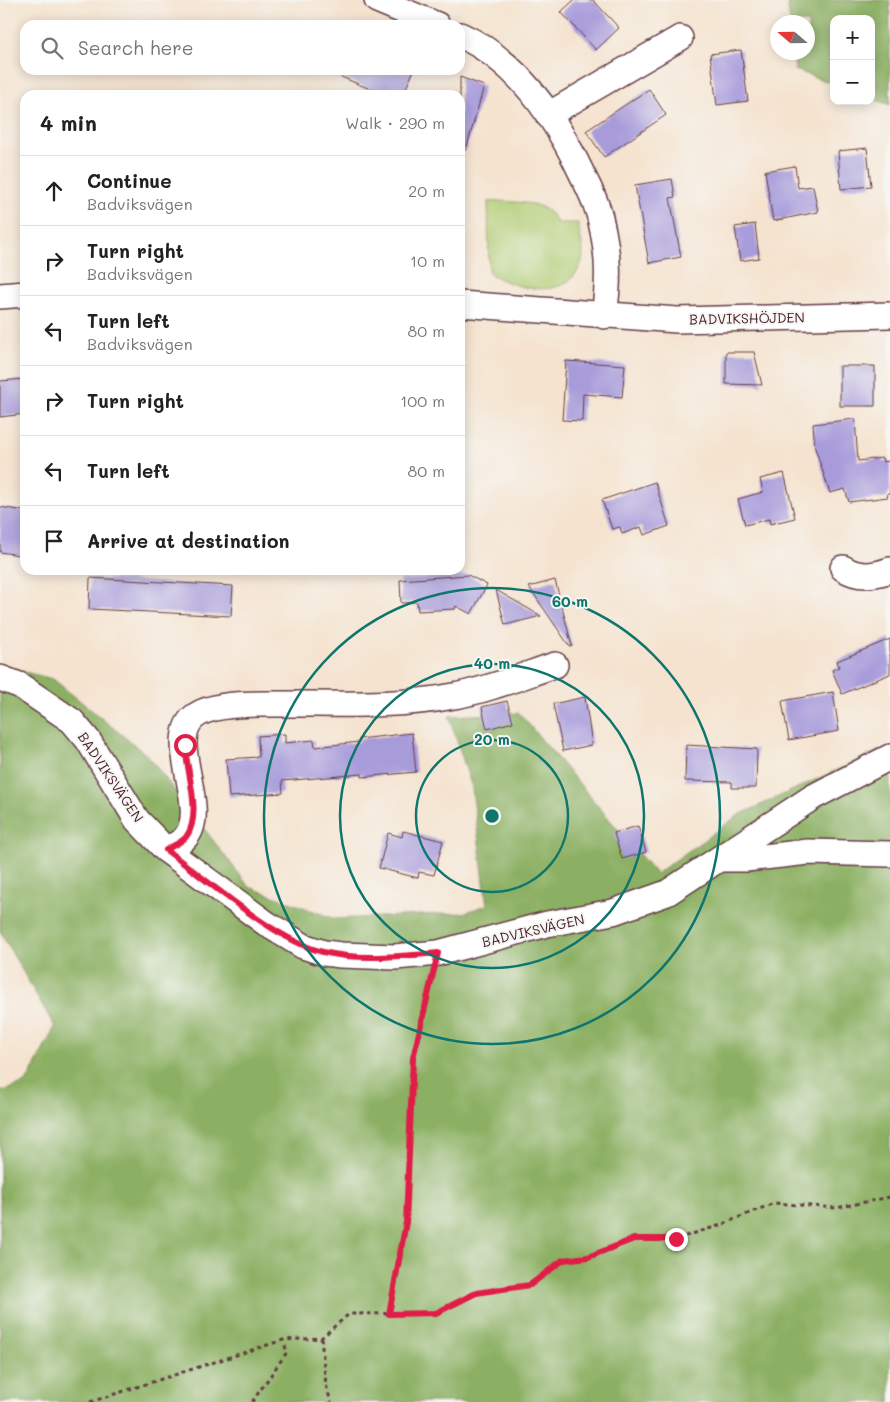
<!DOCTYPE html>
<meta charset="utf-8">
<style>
:root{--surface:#fff;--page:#f2f2f2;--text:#202124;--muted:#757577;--line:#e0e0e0}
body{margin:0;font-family:Mali,sans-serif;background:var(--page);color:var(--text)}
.controls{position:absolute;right:15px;top:15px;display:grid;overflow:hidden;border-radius:10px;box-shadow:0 2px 12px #0003}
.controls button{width:45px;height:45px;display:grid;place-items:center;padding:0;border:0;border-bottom:1px solid var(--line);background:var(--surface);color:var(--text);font:25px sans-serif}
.compass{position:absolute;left:770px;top:15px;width:45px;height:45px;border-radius:50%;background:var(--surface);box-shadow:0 2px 12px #0003;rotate:290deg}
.stop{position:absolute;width:15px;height:15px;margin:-11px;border:4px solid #e11d48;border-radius:50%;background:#fff}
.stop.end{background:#e11d48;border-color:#fff;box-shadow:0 1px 5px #0008}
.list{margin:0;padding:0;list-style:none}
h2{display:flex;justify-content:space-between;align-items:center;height:65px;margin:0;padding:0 20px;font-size:21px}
h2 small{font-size:16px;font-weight:400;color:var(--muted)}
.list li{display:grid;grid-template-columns:32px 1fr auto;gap:15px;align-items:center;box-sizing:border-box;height:70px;padding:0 20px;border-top:1px solid var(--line)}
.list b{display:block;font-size:19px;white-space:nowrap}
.list p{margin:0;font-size:16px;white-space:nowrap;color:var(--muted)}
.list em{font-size:16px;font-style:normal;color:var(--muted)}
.icon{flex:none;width:28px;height:28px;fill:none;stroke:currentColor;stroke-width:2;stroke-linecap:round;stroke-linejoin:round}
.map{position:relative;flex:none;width:890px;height:1402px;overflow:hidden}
.search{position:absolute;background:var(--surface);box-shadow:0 2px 12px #0003;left:20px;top:20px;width:445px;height:55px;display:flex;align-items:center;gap:12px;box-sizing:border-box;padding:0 18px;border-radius:15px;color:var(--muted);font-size:19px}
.panel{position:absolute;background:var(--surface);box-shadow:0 2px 12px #0003;left:20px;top:90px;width:445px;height:485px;border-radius:15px}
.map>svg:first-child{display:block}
.green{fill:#b0cc72;stroke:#7d764e}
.forest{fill:#8cb064;stroke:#6b6848}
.building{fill:#a79bda}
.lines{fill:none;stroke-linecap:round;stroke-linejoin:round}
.minor-casing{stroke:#643c44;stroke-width:28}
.path{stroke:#643c44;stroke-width:3;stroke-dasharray:4 4;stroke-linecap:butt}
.minor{stroke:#fff;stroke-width:25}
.route{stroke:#e11d48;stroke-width:6}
.ring{fill:none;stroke:#0f766e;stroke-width:2.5}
.labels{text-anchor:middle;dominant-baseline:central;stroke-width:4;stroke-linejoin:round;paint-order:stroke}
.street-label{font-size:14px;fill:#4a1f2b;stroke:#f6f6f2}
.centre{fill:#0f766e;stroke:#f6f6f2;stroke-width:2.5}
.ring-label{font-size:15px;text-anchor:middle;font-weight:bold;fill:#0f766e;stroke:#f6f6f2;stroke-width:4;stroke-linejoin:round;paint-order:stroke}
</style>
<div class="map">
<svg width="890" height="1402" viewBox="0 0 890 1402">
<rect width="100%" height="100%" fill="#f6f6f2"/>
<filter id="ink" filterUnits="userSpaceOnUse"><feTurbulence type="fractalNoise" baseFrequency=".02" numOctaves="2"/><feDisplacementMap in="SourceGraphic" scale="10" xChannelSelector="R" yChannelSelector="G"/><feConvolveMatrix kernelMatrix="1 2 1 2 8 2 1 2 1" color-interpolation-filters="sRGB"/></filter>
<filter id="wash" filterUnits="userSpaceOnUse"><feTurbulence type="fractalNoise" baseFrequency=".0096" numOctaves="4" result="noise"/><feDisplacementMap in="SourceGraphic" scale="20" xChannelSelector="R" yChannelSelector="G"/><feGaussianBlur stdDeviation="1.12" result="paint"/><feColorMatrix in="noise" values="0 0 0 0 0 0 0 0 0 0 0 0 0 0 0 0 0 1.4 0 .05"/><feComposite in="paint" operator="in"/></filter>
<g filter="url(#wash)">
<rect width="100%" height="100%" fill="#f5e3cf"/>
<!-- green -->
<path class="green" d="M 501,201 C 522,203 548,201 557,223 L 578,223 C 579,233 585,251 582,261 C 569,302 516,290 489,273 L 488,202 Z"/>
<!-- forest -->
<path class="forest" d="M 787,0 L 890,0 L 890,105 L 871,98 L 871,19 L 834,19 L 834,84 L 795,70 L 793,53 L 808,52 L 808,22 L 790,22 Z
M 0,666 L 53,679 L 148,756 L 249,887 L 335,919 L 463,913 L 487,905 L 472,788 L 449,716 L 519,713 L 656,874 L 739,815 L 880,750 L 890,759 L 890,1402 L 0,1402 L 0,1092 L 26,1083 L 55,1027 L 0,932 Z"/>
<g id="blocks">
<!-- building -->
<path class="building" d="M 574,0 L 593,0 L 619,28 L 596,50 L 561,12 Z
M 741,50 L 748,101 L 717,105 L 710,54 Z
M 325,70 L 414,70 L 403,95 L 384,95 Z
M 460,77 L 484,86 L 466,150 L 460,149 Z
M 649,89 L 666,115 L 604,157 L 586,131 Z
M 867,148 L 871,186 L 841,189 L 838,151 Z
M 795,166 L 798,188 L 813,186 L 818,212 L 773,221 L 765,171 Z
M 672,179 L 675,197 L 670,198 L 681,257 L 649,263 L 635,185 Z
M 755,224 L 759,258 L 740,261 L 735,227 Z
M 726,352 L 754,352 L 762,385 L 726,384 Z
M 566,361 L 625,365 L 622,397 L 583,394 L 582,421 L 562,420 Z
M 840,366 L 875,366 L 875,406 L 840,406 Z
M 25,379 L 25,414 L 0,417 L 0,381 Z
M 855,419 L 858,461 L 882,458 L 883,462 L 890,461 L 890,493 L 887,494 L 888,497 L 849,502 L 845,489 L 830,493 L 815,448 L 813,424 Z
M 784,473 L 795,518 L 770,524 L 769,519 L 745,525 L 738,499 L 763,492 L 760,479 Z
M 655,482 L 669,526 L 644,535 L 641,527 L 622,534 L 620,527 L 612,529 L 602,500 Z
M 0,507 L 25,511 L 25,556 L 0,552 Z
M 468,575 L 487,585 L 471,614 L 456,606 L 455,609 L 418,611 L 417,602 L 401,603 L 400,580 Z
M 90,578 L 233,586 L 231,616 L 89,609 Z
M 555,580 L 572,646 L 570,647 L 529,587 Z
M 496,590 L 541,616 L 505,625 Z
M 890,639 L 890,674 L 842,694 L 832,670 L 839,667 L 837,661 Z
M 833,692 L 839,731 L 789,740 L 782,701 Z
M 585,697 L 592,745 L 563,751 L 553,704 Z
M 507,701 L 513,722 L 487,729 L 482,707 Z
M 412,733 L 416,772 L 362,777 L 362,774 L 282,781 L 283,793 L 229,797 L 226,759 L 259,757 L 258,736 L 285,734 L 285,743 L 314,740 L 315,747 L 359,742 L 359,739 Z
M 686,745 L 757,749 L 756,788 L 732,788 L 732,782 L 685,781 Z
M 638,826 L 646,852 L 622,859 L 614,833 Z
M 403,831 L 443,841 L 434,875 L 419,872 L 418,878 L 379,868 L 388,833 L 402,837 Z"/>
</g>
</g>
<g filter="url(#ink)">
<use href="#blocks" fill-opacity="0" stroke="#643c44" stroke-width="1"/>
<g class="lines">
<!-- minor casing -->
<g class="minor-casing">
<path id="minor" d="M 377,0 L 437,25
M 460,35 C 518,61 557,120 583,176 C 590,190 598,206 601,222 C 609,256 609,282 604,316
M 548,115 L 680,38
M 0,296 L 25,294
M 460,304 L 677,320 L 890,315
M 843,568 C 858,578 873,576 890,570
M 0,678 L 19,685 L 72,721 L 88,740 L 137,820 L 166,850 L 267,924 L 303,946 L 324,953 L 341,955 L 395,957 L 438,953 L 547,924 L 613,912 L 667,893 L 813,797 L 890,757
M 166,850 C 172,846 181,843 185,838 C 211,810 165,741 194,717 C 210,704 245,704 264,704 C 327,703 392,708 454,696 C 488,690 522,676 555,665
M 723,859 L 746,859 L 808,852 L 890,854"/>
</g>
<!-- path -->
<path class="path" d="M 389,1314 L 406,1222 L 413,1058 L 432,979
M 321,1338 L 326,1385 L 331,1402
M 90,1402 L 283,1340 L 321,1338 L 349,1314 L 437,1313 L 476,1293 L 530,1285 L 563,1260 L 588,1257 L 633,1239 L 676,1239 L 718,1226 L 774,1203 L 836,1208 L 890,1197
M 252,1402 L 287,1352 L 283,1340"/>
<!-- minor -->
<use href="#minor" class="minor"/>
</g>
</g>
<g class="lines" filter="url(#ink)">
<!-- route -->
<path class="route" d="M 185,745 C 186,770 203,815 186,837 C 182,842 172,846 166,850 C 207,880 276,941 323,952 C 359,961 401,956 438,953 L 413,1058 L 406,1222 L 389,1314 L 436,1313 L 476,1293 L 530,1285 L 563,1260 L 588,1257 L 634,1239 L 676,1239"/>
</g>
<!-- distance rings -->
<g class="ring">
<circle cx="492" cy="816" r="76"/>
<circle cx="492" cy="816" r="152"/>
<circle cx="492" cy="816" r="228"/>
</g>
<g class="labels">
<!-- street labels -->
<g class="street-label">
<text transform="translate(747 318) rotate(-1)">BADVIKSHÖJDEN</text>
<text transform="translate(111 777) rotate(56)">BADVIKSVÄGEN</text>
<text transform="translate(533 930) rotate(-13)">BADVIKSVÄGEN</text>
</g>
</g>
<circle cx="492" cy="816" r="8" class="centre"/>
<g class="ring-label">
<text x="570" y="607">60 m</text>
<text x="492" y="669">40 m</text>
<text x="492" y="745">20 m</text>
</g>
</svg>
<div class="controls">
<button>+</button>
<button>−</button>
</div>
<svg class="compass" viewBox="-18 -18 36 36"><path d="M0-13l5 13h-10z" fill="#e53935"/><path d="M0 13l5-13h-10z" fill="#757577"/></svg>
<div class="stop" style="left:185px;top:745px"></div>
<div class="stop end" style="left:676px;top:1239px"></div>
<div class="search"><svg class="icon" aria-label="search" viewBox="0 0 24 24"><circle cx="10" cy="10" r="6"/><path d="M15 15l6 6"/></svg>Search here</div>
<section class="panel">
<h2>4 min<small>Walk · 290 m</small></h2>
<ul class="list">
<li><svg class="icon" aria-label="ahead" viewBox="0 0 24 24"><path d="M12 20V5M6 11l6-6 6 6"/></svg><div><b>Continue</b><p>Badviksvägen</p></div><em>20 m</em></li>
<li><svg class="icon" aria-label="right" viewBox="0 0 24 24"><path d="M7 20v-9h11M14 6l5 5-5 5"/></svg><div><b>Turn right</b><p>Badviksvägen</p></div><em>10 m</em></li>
<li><svg class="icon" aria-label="left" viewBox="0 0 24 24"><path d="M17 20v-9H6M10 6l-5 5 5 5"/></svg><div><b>Turn left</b><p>Badviksvägen</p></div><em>80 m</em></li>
<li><svg class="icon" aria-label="right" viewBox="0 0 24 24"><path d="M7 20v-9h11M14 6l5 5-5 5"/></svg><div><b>Turn right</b></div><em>100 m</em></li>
<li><svg class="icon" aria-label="left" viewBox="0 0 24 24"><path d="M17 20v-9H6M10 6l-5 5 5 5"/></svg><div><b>Turn left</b></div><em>80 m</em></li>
<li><svg class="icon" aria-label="arrive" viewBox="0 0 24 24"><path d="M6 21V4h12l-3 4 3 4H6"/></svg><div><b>Arrive at destination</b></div></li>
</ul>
</section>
</div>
